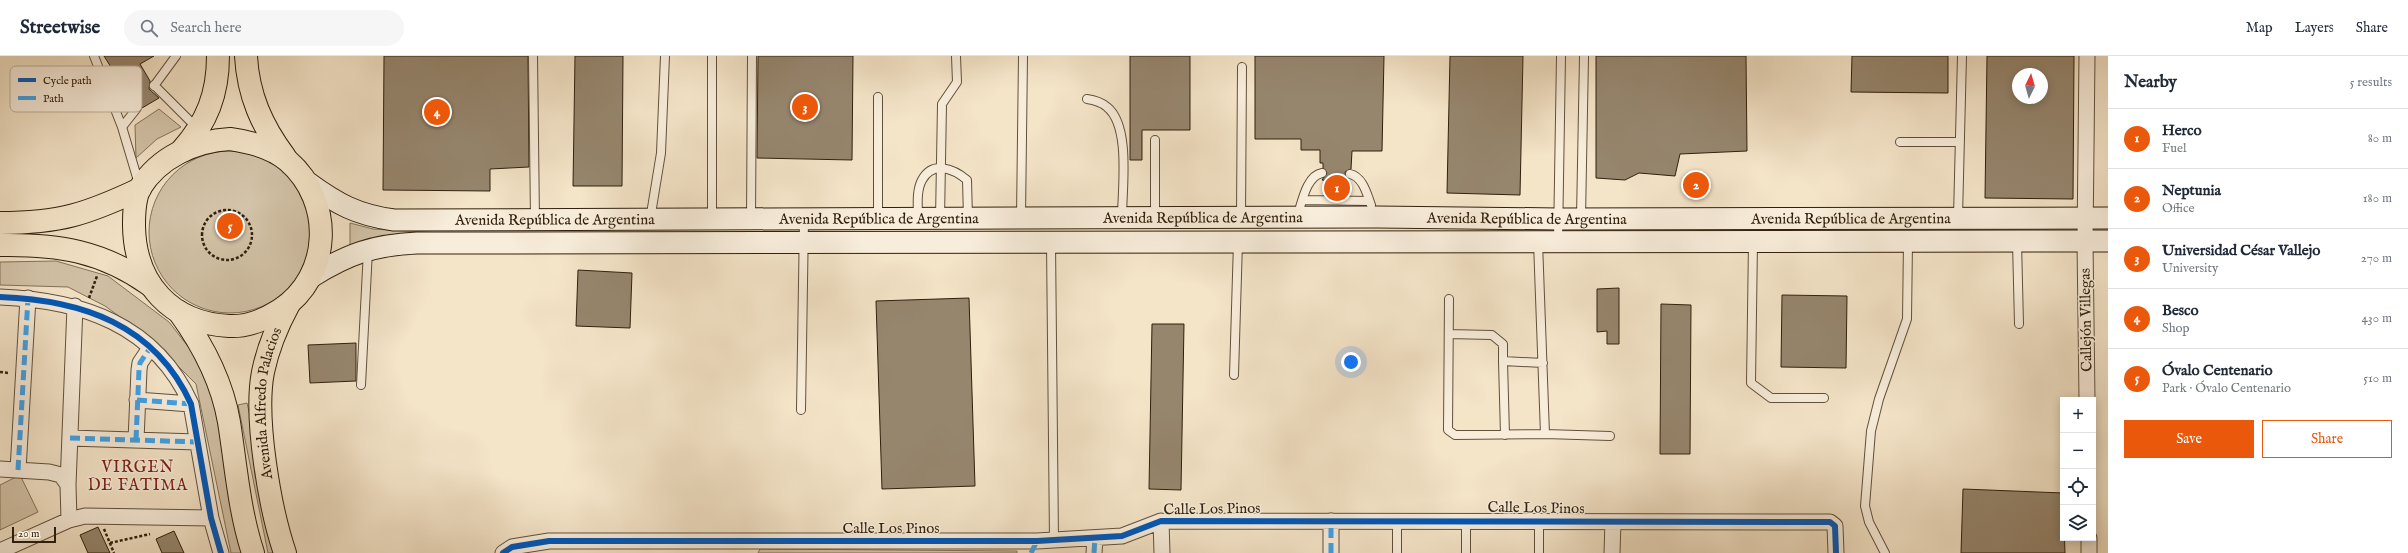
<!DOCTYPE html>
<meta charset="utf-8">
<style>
:root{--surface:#fff;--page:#f6f6f7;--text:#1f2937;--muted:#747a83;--line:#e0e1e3;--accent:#ea580c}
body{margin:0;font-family:"IM FELL English",serif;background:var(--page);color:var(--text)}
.controls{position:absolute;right:12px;bottom:12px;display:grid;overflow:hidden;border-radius:0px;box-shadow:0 2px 10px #0003}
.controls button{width:36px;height:36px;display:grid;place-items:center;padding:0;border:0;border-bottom:1px solid var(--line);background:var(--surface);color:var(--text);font:20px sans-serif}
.compass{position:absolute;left:2012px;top:12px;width:36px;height:36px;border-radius:50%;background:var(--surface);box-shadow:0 2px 10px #0003;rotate:5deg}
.scale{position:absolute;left:12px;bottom:10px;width:44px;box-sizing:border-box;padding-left:4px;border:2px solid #30200c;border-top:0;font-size:11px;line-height:14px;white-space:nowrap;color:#30200c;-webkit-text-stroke:3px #f8eddb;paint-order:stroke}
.you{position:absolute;left:1351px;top:306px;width:14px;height:14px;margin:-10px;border:3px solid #fff;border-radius:50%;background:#1a73e8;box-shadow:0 0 0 6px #1a73e833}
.badge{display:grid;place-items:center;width:26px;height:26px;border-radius:50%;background:var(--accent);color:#fff;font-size:13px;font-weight:700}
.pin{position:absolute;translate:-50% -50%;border:2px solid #fff;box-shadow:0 1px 4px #0006}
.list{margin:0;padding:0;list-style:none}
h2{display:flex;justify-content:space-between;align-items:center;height:52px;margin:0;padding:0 16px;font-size:17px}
h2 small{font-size:13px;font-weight:400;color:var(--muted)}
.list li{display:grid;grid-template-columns:26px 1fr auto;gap:12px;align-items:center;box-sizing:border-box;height:60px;padding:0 16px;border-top:1px solid var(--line)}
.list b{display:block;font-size:15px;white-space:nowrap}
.list p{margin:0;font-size:13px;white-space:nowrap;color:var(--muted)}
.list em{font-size:13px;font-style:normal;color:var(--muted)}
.actions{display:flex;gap:8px;padding:12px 16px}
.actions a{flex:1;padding:9px 0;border:1px solid var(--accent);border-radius:0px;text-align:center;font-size:14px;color:var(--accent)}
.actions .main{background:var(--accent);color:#fff}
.icon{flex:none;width:22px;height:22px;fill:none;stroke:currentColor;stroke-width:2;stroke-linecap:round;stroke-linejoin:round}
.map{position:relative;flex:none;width:2108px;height:497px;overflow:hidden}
header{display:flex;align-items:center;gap:24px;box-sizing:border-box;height:56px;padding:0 20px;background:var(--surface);border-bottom:1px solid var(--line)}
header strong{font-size:19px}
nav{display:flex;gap:22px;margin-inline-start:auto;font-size:14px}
.search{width:280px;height:36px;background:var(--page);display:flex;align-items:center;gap:10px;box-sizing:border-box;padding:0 14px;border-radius:22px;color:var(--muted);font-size:15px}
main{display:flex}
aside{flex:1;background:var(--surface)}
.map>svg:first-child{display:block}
.green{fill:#d3c3a8;stroke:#82725a}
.building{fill:#96866e;stroke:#30200c;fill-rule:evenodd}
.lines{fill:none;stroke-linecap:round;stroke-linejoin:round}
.lane-casing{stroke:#61513b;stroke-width:10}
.street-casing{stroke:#61513b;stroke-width:17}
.secondary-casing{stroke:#30200c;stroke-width:23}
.primary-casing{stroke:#30200c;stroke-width:24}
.path{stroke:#30200c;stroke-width:2.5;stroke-dasharray:3 2;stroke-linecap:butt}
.lane{stroke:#f8eddb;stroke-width:8}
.street{stroke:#f8eddb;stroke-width:15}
.secondary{stroke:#f8eddb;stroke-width:21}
.primary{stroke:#f4e4c8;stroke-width:22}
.quiet{stroke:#3ea2e9;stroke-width:5;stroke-dasharray:10 5;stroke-linecap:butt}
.cycleway-casing{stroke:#f8eddb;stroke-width:8}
.cycleway{stroke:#0057b8;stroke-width:6}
.labels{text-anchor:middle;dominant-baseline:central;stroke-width:3;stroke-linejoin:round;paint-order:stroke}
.street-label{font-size:15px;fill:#30200c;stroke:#f8eddb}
.neighbourhood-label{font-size:16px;letter-spacing:1px;fill:#7a1f14;stroke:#f8eddb}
.key{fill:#f8eddb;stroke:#bcb09d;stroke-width:1}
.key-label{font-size:11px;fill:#30200c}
</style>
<header>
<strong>Streetwise</strong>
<div class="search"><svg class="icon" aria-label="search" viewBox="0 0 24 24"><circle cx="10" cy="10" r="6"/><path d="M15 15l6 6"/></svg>Search here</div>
<nav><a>Map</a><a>Layers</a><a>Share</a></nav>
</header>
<main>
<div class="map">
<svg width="2108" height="497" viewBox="0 0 2108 497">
<rect width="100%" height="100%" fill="#f4e4c8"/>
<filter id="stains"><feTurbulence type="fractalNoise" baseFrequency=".005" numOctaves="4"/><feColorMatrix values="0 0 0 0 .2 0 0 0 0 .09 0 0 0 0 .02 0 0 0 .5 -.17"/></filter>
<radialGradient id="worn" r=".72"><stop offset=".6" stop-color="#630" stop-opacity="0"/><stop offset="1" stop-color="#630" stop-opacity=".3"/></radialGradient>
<!-- green -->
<path class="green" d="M 159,53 L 181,71 L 157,83 L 136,102 L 135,69 Z
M149 176a81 81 0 1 1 162 0a81 81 0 1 1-162 0Z
M 350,167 L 373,173 L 440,177 L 350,189 Z
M 56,205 L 108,220 L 169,266 L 211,320 L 248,497 L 231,497 L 196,328 L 153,285 L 105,250 L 68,231 L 0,229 L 0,206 Z
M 247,347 L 282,497 L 268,497 L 238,349 Z
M 20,419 L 38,456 L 0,474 L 0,429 Z
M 760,493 L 1017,495 L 1017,497 L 758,497 Z"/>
<!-- building -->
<path class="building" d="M 104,0 L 154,0 L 140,8 L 150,25 L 149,33 L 159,42 L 142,52 L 140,47 L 134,48 Z
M 384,0 L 528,0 L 529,111 L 490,113 L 490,135 L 383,134 Z
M 575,0 L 623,0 L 622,130 L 573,130 Z
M 758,0 L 853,0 L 852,104 L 757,102 Z
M 1130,0 L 1190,0 L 1190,74 L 1142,74 L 1142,104 L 1130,104 Z
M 1255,0 L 1384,0 L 1382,95 L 1352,95 L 1351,113 L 1345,116 L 1346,121 L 1350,125 L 1346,125 L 1345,139 L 1329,139 L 1330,125 L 1322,124 L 1327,117 L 1323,112 L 1323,107 L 1320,107 L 1320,94 L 1301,94 L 1301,83 L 1255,83 Z
M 1450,0 L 1523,0 L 1520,139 L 1447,137 Z
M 1596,0 L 1746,0 L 1747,95 L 1680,98 L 1675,120 L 1639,117 L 1625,124 L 1596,122 Z
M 1852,0 L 1948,0 L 1948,37 L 1851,36 Z
M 1987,0 L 2074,0 L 2073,143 L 1985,142 ZM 2018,18 L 2042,18 L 2042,42 L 2018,42 Z
M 578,214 L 632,217 L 630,272 L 576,270 Z
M 1619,232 L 1619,288 L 1607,288 L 1607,275 L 1597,276 L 1597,233 Z
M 1782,239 L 1847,240 L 1846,312 L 1781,311 Z
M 969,242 L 975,430 L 882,433 L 876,245 Z
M 1661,248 L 1691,249 L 1690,398 L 1660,398 Z
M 1152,268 L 1184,268 L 1181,434 L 1149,433 Z
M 356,287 L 356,325 L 310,327 L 308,289 Z
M 1963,433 L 2063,437 L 2065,497 L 1961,497 Z
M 98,471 L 110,497 L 88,497 L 80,479 Z
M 174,475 L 184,497 L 162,497 L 156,483 Z"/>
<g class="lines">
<!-- lane casing -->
<g class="lane-casing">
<path id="lane" d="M 94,0 L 122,71
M 533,0 L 535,164
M 712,0 L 712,163
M 154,29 L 197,72
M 154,30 L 176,0
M 878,41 L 878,163
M 1087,43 C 1095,44 1101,46 1107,51 C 1131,70 1122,133 1122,162
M 137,52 L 122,71 L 139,128
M 1900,86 L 1960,86
M 1350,118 C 1363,121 1367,138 1371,149
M 1303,144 L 1369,145
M 1241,160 L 1242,11
M 1021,161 L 1023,0
M 1155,161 L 1155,84
M 1297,161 C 1302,147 1306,120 1322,117
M 1958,161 L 1962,0
M 918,162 C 918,150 916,135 922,124 C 933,104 954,113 967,124 L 968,162
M 1581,162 L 1584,0
M 751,163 L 752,0
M 940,163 L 942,48 L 957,26 L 956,0
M 650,164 L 661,97 L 665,0
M 1558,185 L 1561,0
M 1538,186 L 1545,378
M 1753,186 L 1751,327 L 1771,342 L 1824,342
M 2017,186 L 2019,268
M 1051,187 L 1054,484
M 1449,243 L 1448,374 L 1455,379 L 1545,378 L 1610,380
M 1449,278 L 1492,279 L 1503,288 L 1503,305
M 1234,319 L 1238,186
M 361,329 L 368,194
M 801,354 L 804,164
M 1505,379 L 1503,305 L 1543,307
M 1466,464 L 1466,497
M 1397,465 L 1397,497
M 1539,466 L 1539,497
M 1885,497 L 1869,466 L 1865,450 L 1871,375 L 1879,343 L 1907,263 L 1908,186"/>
</g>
<!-- street casing -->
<g class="street-casing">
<path id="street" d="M 0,241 C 81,244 155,268 191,348 L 211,462 L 221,497
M 137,344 L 191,348
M 2087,344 L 2085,185 L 2087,0
M 70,382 L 197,386
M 136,384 L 139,314 L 140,307 L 150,292
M 0,413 L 49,416 L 61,419 L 68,429
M 18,414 L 28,242
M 69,464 L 68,429 L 75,250
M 1161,465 L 1162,497
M 2089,482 L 2089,497
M 0,495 L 69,464 L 85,460 L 211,462
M 503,497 L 512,491 L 549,485 L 1037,485 L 1122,480 L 1161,465 L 1830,466 L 1835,470 L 1836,497
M 1094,497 L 1095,482
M 1331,497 L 1331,465
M 1612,497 L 1613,466"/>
</g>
<!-- secondary casing -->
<g class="secondary-casing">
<g id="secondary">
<path id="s1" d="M 307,126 C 337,148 357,159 394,164 L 1377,161 L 1558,163 L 2108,162"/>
<path d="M 311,221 C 348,198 373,189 417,187 L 2108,185"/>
</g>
</g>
<!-- primary casing -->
<g class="primary-casing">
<g id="primary">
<path d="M 246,0 C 248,39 262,70 285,101"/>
<path d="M 230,83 C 251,86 272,91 288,105 C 334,145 332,220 280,254 C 266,263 247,271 229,270 C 171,267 135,228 134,170 C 134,158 134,143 140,132 C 159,101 195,85 230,83 Z"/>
<path d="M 182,94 C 207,66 218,38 218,0"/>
<path d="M 0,167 C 60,167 87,158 140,133"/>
<path d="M 0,189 C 58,188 102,195 150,229"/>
<path d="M 179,256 C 203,289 222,325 229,366 C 236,410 239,454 253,497"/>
<path id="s2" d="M 285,497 C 270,453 254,362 263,316 C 268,292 277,270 289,248"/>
</g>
</g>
<!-- path -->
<path class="path" d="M202 179a25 25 0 1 1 50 0a25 25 0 1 1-50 0Z
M 89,242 L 97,220
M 0,316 L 9,317
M 104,473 L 114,497
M 110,487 L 150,478"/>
<!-- lane -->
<use href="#lane" class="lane"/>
<!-- street -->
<use href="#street" class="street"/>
<!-- secondary -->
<use href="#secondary" class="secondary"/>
<!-- primary -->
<use href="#primary" class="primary"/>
<!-- quiet -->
<path class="quiet" d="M 137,344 L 191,348
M 70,382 L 197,386
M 136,384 L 139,314 L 140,307 L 150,292
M 18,414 L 28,242
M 1031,497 L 1037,485
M 1094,497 L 1095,482
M 1331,497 L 1331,465"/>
<!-- cycleway casing -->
<g class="cycleway-casing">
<path id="cycleway" d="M 0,241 C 81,244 155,268 191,348 L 211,462 L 221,497
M 503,497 L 512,491 L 549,485 L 1037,485 L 1122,480 L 1161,465 L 1830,466 L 1835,470 L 1836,497"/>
</g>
<!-- cycleway -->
<use href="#cycleway" class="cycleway"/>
</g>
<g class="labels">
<!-- street labels -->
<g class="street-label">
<text stroke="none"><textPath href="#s1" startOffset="905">Avenida República de Argentina</textPath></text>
<text stroke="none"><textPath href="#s1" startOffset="1229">Avenida República de Argentina</textPath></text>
<text stroke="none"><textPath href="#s1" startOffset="1553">Avenida República de Argentina</textPath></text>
<text stroke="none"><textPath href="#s1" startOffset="581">Avenida República de Argentina</textPath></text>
<text stroke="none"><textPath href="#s1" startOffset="257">Avenida República de Argentina</textPath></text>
<text transform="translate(2086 264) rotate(-91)">Callejón Villegas</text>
<text stroke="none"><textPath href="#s2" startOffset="153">Avenida Alfredo Palacios</textPath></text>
<text transform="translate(1536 452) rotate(1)">Calle Los Pinos</text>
<text transform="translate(1212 453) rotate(-1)">Calle Los Pinos</text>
<text x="891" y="472">Calle Los Pinos</text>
</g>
<!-- neighbourhood labels -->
<g class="neighbourhood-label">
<text x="138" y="412">VIRGEN<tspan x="138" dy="18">DE FATIMA</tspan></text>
</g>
</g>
<!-- legend -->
<rect x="10" y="10" width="132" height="46" rx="6" class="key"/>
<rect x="18" y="22" width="18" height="4" fill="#0057b8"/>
<rect x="18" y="40" width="18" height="4" fill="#3ea2e9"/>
<g class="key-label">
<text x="43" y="28">Cycle path</text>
<text x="43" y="46">Path</text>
</g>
<rect width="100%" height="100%" filter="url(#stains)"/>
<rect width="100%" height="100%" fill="url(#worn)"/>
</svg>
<div class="controls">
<button>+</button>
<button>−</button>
<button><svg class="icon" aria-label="locate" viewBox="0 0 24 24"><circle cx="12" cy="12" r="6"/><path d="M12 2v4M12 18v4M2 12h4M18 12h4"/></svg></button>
<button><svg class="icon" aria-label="layers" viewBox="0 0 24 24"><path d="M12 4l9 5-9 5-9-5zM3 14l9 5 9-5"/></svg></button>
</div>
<svg class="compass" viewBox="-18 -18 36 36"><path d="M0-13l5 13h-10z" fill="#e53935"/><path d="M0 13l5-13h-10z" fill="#747a83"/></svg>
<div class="scale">20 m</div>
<div class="you"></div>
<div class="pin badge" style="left:1337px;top:132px">1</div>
<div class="pin badge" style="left:1696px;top:129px">2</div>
<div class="pin badge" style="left:805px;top:51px">3</div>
<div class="pin badge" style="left:437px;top:56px">4</div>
<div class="pin badge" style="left:230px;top:170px">5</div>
</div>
<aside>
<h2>Nearby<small>5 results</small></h2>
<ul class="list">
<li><span class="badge">1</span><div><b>Herco</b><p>Fuel</p></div><em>80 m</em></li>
<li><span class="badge">2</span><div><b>Neptunia</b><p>Office</p></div><em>180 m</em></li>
<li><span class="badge">3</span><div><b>Universidad César Vallejo</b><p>University</p></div><em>270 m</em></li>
<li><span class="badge">4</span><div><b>Besco</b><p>Shop</p></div><em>430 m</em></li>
<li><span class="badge">5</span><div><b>Óvalo Centenario</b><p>Park · Óvalo Centenario</p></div><em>510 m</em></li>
</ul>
<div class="actions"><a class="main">Save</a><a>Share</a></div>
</aside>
</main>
